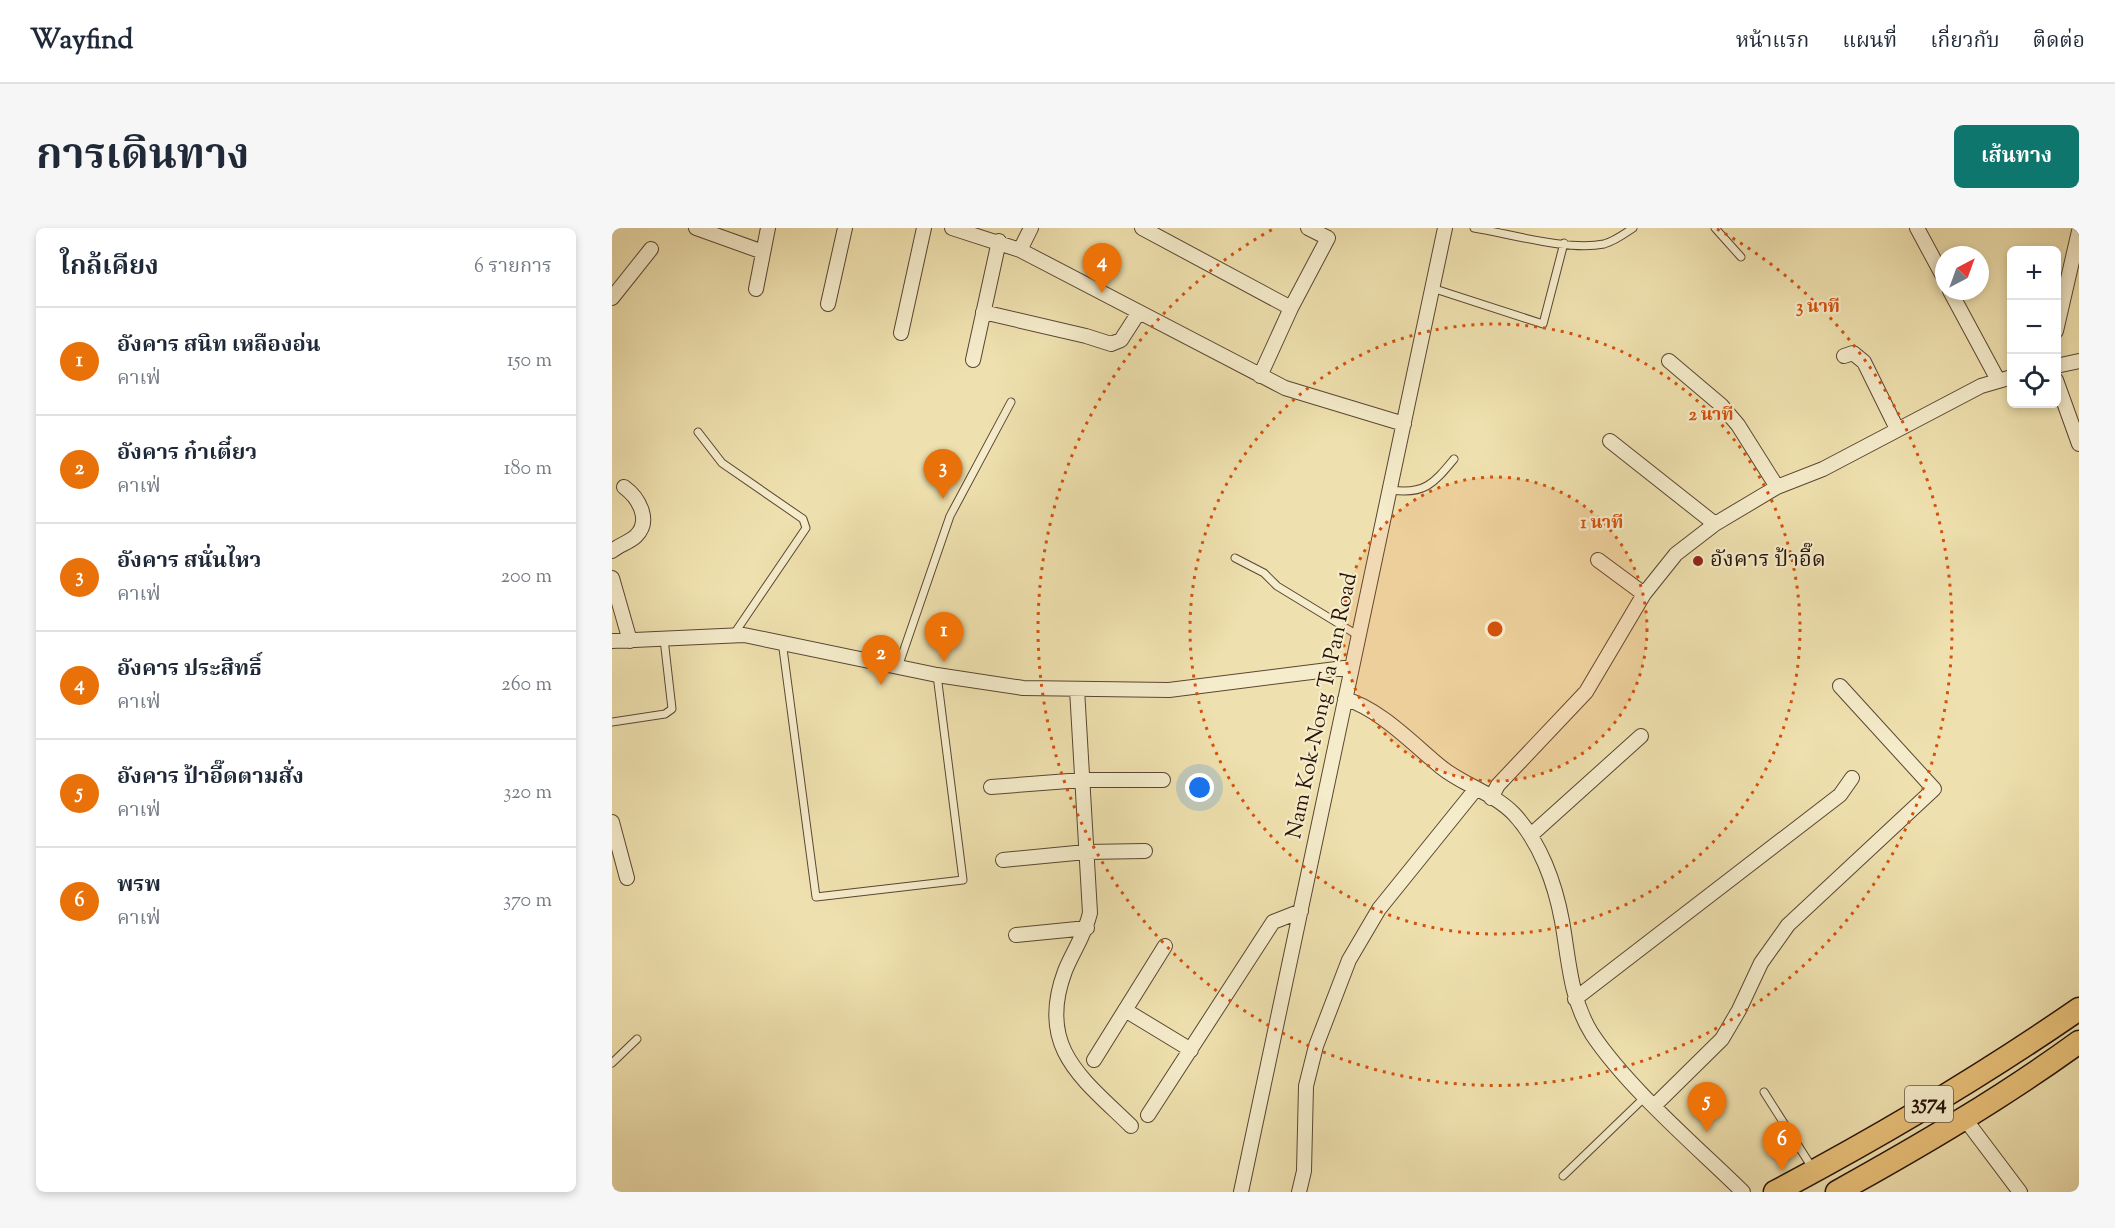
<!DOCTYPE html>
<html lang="th">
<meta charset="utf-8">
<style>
:root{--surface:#fff;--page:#f6f6f7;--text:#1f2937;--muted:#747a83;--line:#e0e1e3;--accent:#0f766e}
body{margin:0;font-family:"Sorts Mill Goudy","Noto Serif Thai",serif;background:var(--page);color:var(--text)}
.controls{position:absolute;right:18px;top:18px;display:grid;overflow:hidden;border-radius:9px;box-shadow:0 3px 9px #0003}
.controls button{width:54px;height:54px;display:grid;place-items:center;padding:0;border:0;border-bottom:2px solid var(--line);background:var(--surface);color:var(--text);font:30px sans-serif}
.compass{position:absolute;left:1323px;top:18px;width:54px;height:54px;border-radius:50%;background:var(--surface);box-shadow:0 3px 9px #0003;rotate:41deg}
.you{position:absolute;left:588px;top:560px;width:21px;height:21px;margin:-15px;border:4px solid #fff;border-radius:50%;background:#1a73e8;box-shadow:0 0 0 9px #1a73e833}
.badge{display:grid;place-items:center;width:39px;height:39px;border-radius:50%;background:var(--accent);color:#fff;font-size:20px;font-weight:700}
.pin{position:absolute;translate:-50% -50px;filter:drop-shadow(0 2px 3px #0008)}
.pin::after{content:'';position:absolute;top:32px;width:21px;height:18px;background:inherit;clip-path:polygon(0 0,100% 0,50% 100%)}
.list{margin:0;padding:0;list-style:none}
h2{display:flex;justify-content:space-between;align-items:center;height:78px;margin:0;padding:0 24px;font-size:26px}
h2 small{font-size:20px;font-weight:400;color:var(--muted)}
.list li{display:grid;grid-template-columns:39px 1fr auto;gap:18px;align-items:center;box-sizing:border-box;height:108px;padding:0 24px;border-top:2px solid var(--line)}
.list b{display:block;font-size:22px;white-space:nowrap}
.list p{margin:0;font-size:20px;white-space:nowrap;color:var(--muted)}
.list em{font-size:20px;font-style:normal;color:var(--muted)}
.icon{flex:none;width:33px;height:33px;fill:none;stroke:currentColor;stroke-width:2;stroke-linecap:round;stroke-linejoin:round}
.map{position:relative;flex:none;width:1467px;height:964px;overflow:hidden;border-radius:9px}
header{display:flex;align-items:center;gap:36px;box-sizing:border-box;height:84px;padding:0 30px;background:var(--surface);border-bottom:2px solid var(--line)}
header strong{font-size:28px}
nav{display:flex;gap:33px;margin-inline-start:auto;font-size:21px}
.intro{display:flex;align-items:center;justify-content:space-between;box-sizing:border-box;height:144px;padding:0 36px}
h1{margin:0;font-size:42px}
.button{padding:15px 27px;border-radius:9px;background:var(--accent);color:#fff;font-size:21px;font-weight:700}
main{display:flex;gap:36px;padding:0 36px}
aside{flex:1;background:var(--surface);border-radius:9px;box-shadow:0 3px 9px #0003}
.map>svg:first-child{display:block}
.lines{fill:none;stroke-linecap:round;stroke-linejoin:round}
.lane-casing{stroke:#594632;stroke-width:9}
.street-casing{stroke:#594632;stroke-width:16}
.primary-casing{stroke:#271309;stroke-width:25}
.lane{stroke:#f5eccb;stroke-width:7}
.street{stroke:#f5eccb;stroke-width:14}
.primary{stroke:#e8c078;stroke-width:22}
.ring{fill:none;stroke:#d5520c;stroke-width:3;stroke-dasharray:3 6}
.poi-dot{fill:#8f2418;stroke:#f5eccb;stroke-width:2}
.labels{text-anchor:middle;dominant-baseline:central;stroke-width:4.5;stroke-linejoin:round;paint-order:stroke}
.shield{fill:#f5eccb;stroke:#655443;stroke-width:1.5}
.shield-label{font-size:21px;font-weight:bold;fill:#271309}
.poi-label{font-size:22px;fill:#271309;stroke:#f5eccb;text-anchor:start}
.street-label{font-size:22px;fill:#271309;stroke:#f5eccb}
.centre{fill:#d5520c;stroke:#f5eccb;stroke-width:3}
.ring-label{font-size:18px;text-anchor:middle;font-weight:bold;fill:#d5520c;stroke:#f5eccb;stroke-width:4.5;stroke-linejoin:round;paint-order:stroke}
</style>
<header>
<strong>Wayfind</strong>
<nav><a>หน้าแรก</a><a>แผนที่</a><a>เกี่ยวกับ</a><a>ติดต่อ</a></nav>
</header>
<div class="intro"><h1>การเดินทาง</h1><a class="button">เส้นทาง</a></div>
<main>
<aside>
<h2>ใกล้เคียง<small>6 รายการ</small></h2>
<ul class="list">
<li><span class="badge" style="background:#e8710a">1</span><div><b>อังคาร สนิท เหลืองอ่น</b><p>คาเฟ่</p></div><em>150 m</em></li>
<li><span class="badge" style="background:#e8710a">2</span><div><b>อังคาร ก๋าเตี๋ยว</b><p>คาเฟ่</p></div><em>180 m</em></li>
<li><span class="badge" style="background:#e8710a">3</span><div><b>อังคาร สนั่นไหว</b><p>คาเฟ่</p></div><em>200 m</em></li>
<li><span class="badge" style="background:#e8710a">4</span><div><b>อังคาร ประสิทธิ์</b><p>คาเฟ่</p></div><em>260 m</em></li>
<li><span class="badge" style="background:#e8710a">5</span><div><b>อังคาร ป้าอี๊ดตามสั่ง</b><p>คาเฟ่</p></div><em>320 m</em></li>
<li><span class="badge" style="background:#e8710a">6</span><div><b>พรพ</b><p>คาเฟ่</p></div><em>370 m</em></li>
</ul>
</aside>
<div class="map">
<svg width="1467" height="964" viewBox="0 0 1467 964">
<rect width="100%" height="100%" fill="#efe1af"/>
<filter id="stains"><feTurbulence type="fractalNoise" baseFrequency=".00333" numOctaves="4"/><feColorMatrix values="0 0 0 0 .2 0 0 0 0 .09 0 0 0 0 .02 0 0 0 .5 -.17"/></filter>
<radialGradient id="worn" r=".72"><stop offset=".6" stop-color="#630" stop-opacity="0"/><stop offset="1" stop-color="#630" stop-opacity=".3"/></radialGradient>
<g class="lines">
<!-- lane casing -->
<g class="lane-casing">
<path id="lane" d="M 862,0 C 899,6 955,23 992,16 C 1003,13 1012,6 1021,0
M 1103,0 L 1129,29
M 820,60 L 931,96 L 952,15
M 86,204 L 110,235 L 191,291 L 194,300 L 122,406
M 779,262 C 813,267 822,255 842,231
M 623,330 L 652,345 L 665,358 L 747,408
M 170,413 L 204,669 L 351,652 L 325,447
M 286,439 L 338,288 L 399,174
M 0,494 L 53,486 L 60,481 L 52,411
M 0,835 L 25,811
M 1152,864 L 1201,941
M 951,948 L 1033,869"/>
</g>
<!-- street casing -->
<g class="street-casing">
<path id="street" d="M 84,0 L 151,24
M 340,0 L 408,22 L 673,160 L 792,196
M 530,0 L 679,80
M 1305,0 L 1332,50
M 408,22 L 419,0
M 144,61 L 156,0
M 1338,63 L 1386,152
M 0,70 L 39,21
M 216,76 L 233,0
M 371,84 L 474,108 L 499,116 L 509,112 L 527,84
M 1444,103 L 1467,3
M 289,105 L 312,0
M 1232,128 L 1241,125 L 1252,134 L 1285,201
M 361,132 L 387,13
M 1057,133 L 1109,177 L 1126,197 L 1165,259
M 1444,138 L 1467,133
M 648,148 L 679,80 L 716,10 L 696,0
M 1444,152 L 1467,216
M 998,213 L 1103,296
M 0,323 C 7,317 18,314 24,308 C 40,292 26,269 12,259
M 986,332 L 1032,366
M 0,350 L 18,413
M 0,413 L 132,407 L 325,447 L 411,460 L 557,462 L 740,439
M 465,461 L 478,685 C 473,707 461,723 453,743 C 424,820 471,851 519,898
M 733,471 C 767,480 802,517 829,539 C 851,557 882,565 902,586 C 928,614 943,655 950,693 C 957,732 958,771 980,806 C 1016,860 1084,918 1131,964
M 379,559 L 470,552 L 551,552
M 879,570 L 886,557 L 974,464 L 1032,366 L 1064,326 L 1103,296 L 1165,259 L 1211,241 L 1369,158 L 1400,149
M 0,594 L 15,650
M 919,607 L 1029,508
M 391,632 L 474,624 L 533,623
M 404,707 L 475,700
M 963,771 L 1228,567 L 1240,550
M 513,782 L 579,822
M 482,832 L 553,718
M 1043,877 L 1110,811 L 1127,782 L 1149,735 L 1176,697 L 1322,561 L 1228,458
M 536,887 L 661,694 L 689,683
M 1353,891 L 1408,964
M 629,964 L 833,0
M 687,964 L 692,943 L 694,858 L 704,818 L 737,732 L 767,681 L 863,562"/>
</g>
<!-- primary casing -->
<g class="primary-casing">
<path id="primary" d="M 1163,964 C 1267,909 1370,848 1467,781
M 1225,964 C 1308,918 1390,870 1467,814"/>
</g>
<!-- lane -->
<use href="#lane" class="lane"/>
<!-- street -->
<use href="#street" class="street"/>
<!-- primary -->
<use href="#primary" class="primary"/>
</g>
<!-- distance rings -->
<circle cx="883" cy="401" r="152" fill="#d5520c" fill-opacity=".12"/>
<g class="ring">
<circle cx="883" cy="401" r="152"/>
<circle cx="883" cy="401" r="305"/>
<path d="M1105 1A457 457 0 1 1 661 1"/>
</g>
<!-- markers -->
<circle class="poi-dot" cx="1086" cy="333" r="6"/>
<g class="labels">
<!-- shield labels -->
<rect class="shield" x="1293" y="858" width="48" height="36" rx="4.5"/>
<g class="shield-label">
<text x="1317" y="876">3574</text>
</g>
<!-- poi labels -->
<g class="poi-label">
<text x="1098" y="333">อังคาร ป้าอี๊ด</text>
</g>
<!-- street labels -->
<g class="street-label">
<text transform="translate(711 478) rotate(-78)">Nam Kok-Nong Ta Pan Road</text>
</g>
</g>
<circle cx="883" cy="401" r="9" class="centre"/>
<g class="ring-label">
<text x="1206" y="84">3 นาที</text>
<text x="1099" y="192">2 นาที</text>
<text x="990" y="300">1 นาที</text>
</g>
<rect width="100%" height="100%" filter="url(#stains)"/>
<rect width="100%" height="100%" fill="url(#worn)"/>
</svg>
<div class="controls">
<button>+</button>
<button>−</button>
<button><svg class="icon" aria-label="locate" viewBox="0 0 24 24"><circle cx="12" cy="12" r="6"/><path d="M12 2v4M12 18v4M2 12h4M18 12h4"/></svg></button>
</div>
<svg class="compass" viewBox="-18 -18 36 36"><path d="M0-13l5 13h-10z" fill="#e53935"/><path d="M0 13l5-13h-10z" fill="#747a83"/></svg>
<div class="you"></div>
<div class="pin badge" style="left:332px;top:434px;background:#e8710a">1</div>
<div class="pin badge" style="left:269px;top:457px;background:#e8710a">2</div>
<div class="pin badge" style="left:331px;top:271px;background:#e8710a">3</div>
<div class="pin badge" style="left:490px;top:65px;background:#e8710a">4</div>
<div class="pin badge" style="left:1095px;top:904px;background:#e8710a">5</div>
<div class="pin badge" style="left:1170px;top:943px;background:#e8710a">6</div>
</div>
</main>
